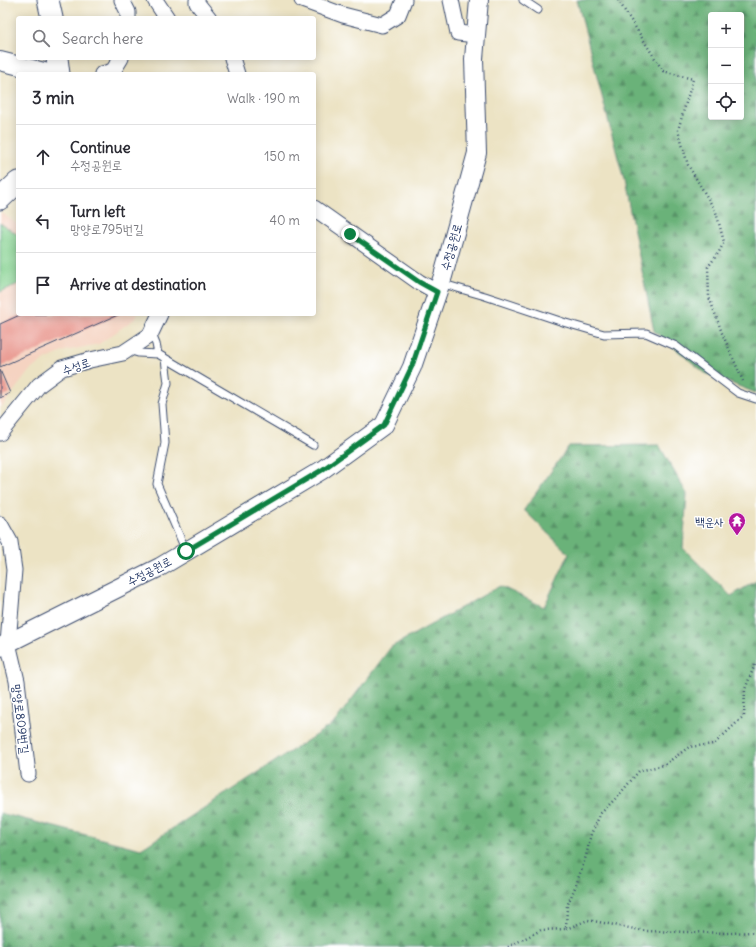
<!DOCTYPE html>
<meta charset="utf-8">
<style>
:root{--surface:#fff;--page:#f7f7f7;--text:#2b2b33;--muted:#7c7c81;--line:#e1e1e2}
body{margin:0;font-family:Delius,"Poor Story",sans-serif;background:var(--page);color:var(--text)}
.controls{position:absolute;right:12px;top:12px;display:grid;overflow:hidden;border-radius:4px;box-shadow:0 2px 10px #0003}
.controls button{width:36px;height:36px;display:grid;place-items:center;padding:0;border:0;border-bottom:1px solid var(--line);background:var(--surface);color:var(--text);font:20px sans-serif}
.stop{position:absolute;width:12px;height:12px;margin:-9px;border:3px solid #0b8043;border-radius:50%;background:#fff}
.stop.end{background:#0b8043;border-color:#fff;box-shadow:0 1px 4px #0008}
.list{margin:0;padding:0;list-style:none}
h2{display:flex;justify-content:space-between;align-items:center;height:52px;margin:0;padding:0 16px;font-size:17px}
h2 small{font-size:13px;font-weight:400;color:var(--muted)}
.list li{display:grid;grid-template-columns:26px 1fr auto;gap:12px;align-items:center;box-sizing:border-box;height:64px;padding:0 16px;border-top:1px solid var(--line)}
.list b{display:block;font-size:15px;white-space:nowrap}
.list p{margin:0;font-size:13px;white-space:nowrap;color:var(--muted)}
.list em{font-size:13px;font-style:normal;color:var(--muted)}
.icon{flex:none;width:22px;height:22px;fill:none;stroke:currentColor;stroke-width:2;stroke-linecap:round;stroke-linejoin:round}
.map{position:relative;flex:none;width:756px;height:947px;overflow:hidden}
.search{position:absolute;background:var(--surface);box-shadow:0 2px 10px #0003;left:16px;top:16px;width:300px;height:44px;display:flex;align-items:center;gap:10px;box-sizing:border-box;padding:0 14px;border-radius:4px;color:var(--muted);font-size:15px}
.panel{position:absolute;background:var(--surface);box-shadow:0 2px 10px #0003;left:16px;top:72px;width:300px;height:244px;border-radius:4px}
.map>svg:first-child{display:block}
.built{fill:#f5d3c1}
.forest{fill:url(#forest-firs);stroke:#42706c;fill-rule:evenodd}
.garden{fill:#83d08e;stroke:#4f8076}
.building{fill:#e9988f}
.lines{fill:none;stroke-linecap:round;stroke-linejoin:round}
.service-casing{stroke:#3a4a6d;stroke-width:9}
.minor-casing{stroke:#3a4a6d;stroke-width:17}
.tertiary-casing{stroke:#3a4a6d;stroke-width:20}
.secondary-casing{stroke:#3a4a6d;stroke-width:23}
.path{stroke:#3a4a6d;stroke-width:2.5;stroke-dasharray:1 3;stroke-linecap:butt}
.service{stroke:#fff;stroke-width:7}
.minor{stroke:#fff;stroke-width:15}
.tertiary{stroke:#fff;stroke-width:18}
.secondary{stroke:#fff;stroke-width:21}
.route{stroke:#0b8043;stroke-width:5}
.labels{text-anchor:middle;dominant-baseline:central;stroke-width:3;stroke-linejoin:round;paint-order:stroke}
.street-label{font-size:12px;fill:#1b2f5e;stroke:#fff}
.poi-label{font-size:12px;fill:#1b2f5e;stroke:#fff;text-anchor:end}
</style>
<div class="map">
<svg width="756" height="947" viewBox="0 0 756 947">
<defs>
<pattern id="forest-firs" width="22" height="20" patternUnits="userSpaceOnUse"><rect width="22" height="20" fill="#6ab279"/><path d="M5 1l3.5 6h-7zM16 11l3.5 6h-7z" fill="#569166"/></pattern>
</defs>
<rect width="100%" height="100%" fill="#fff"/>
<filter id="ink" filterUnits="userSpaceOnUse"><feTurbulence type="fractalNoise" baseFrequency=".025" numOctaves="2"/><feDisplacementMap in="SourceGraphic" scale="8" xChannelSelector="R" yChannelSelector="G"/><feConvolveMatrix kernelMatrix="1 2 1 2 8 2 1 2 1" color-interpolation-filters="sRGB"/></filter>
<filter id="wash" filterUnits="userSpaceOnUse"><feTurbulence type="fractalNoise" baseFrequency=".012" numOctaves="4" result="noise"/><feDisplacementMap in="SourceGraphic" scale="16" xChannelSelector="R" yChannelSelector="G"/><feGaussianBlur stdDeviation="0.9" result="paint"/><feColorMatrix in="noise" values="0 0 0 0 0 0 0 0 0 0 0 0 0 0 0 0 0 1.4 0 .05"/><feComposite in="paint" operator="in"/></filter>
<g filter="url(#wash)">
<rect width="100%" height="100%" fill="#ece3c4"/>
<!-- built -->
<path class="built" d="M 2,213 L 18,225 L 18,314 L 138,314 L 136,318 L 99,344 L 65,351 L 47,359 L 30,370 L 0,409 L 0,214 Z"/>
<!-- forest -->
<path class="forest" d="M 577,0 L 756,0 L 756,393 L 705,373 L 654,331 L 624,181 ZM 711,15 L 741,15 L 741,117 L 711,117 Z
M 659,445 L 687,494 L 683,548 L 731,596 L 756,581 L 756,947 L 0,947 L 0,813 L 141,849 L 334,723 L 391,647 L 500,586 L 544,607 L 569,554 L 524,510 L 569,446 Z"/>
<!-- garden -->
<path class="garden" d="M 0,223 L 18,235 L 18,284 L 0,292 Z"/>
<g id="blocks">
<!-- building -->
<path class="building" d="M 22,314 L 120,314 L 0,367 L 0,324 Z
M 0,370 L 10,393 L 0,398 Z"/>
</g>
</g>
<g filter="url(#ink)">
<use href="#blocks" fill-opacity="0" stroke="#3a4a6d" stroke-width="1"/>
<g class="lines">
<!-- service casing -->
<g class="service-casing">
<path id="service" d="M 523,0 L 538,10
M 440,283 L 485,296 L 566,323 L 604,334 L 646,333 L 676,346 L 738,393 L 756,399
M 151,332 L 156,344 L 158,354 L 313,445
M 128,350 L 138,353 L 158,354
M 165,359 L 168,383 L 162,404 L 165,443 L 157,484 L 186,551"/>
</g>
<!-- minor casing -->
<g class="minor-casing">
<path id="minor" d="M 122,0 L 128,12 L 128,18
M 155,0 L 167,18
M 197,0 L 197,3 L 209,18
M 302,0 L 343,15 L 382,25 L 398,15 L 404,0
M 451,0 L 458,33 L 476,35
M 232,58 L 237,74
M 102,74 L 113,71 L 121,58
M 314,208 L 419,282 L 437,292
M 0,433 L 39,385 L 62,368 L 90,360 L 123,353 L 150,335 L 160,314
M 0,524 L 10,542 L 14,570 L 8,643 L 17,681 L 28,774"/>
</g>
<!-- tertiary casing -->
<g class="tertiary-casing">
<path id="tertiary" d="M 0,61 L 52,74
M 0,647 L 160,567 L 322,470 L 384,425 L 412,367 L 443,276 L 477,153 L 474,59 L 479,0"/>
</g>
<!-- secondary casing -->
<g class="secondary-casing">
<path id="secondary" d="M 48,0 L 52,18
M 57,58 L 59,74
M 0,199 L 18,182"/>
</g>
<!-- path -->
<path class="path" d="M 618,0 L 663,71 L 693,79 L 678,130 L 688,165 L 716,212 L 724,242 L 719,252 L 708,267 L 709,297 L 722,333 L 743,381
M 566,929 L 588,920 L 645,931 L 729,933 L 756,932
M 508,947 L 541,930 L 566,929 L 567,906 L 576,885 L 586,856 L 591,834 L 601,813 L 618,796 L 639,771 L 664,765 L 689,747 L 714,744 L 744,716 L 745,689 L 756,662"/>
<!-- service -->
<use href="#service" class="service"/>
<!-- minor -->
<use href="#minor" class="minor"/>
<!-- tertiary -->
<use href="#tertiary" class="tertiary"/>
<!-- secondary -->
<use href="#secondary" class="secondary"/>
</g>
</g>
<g class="lines" filter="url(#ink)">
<!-- route -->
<path class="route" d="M 186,551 L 322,470 L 384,425 L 412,366 L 437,292 L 419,282 L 350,234"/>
</g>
<!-- icons -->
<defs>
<g id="temple-pin" transform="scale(0.9)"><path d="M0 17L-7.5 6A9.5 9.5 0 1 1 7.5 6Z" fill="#b5179e" stroke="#fff"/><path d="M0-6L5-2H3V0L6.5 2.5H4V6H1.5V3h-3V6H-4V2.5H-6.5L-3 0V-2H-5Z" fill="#fff"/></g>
</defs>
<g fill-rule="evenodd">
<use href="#temple-pin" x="737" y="521"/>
</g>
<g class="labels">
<!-- street labels -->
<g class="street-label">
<text transform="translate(451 247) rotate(-74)">수정공원로</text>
<text transform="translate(76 366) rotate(-19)">수성로</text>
<text transform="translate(149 571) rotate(-28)">수정공원로</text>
<text transform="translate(21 719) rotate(83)">망양로809번길</text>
</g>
<!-- poi labels -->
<g class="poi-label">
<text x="724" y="521">백운사</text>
</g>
</g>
</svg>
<div class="controls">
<button>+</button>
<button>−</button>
<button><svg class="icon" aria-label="locate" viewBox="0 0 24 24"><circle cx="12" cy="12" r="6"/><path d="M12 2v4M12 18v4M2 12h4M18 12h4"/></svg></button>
</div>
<div class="stop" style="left:186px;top:551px"></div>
<div class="stop end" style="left:350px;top:234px"></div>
<div class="search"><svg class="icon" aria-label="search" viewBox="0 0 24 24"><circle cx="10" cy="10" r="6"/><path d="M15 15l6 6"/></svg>Search here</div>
<section class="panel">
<h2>3 min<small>Walk · 190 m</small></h2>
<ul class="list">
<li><svg class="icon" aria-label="ahead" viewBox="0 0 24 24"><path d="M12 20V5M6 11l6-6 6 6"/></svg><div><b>Continue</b><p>수정공원로</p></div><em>150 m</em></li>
<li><svg class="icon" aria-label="left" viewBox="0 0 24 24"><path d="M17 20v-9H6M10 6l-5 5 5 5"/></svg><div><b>Turn left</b><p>망양로795번길</p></div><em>40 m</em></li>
<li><svg class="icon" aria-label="arrive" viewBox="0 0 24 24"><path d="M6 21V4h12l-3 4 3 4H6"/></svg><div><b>Arrive at destination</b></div></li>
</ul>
</section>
</div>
